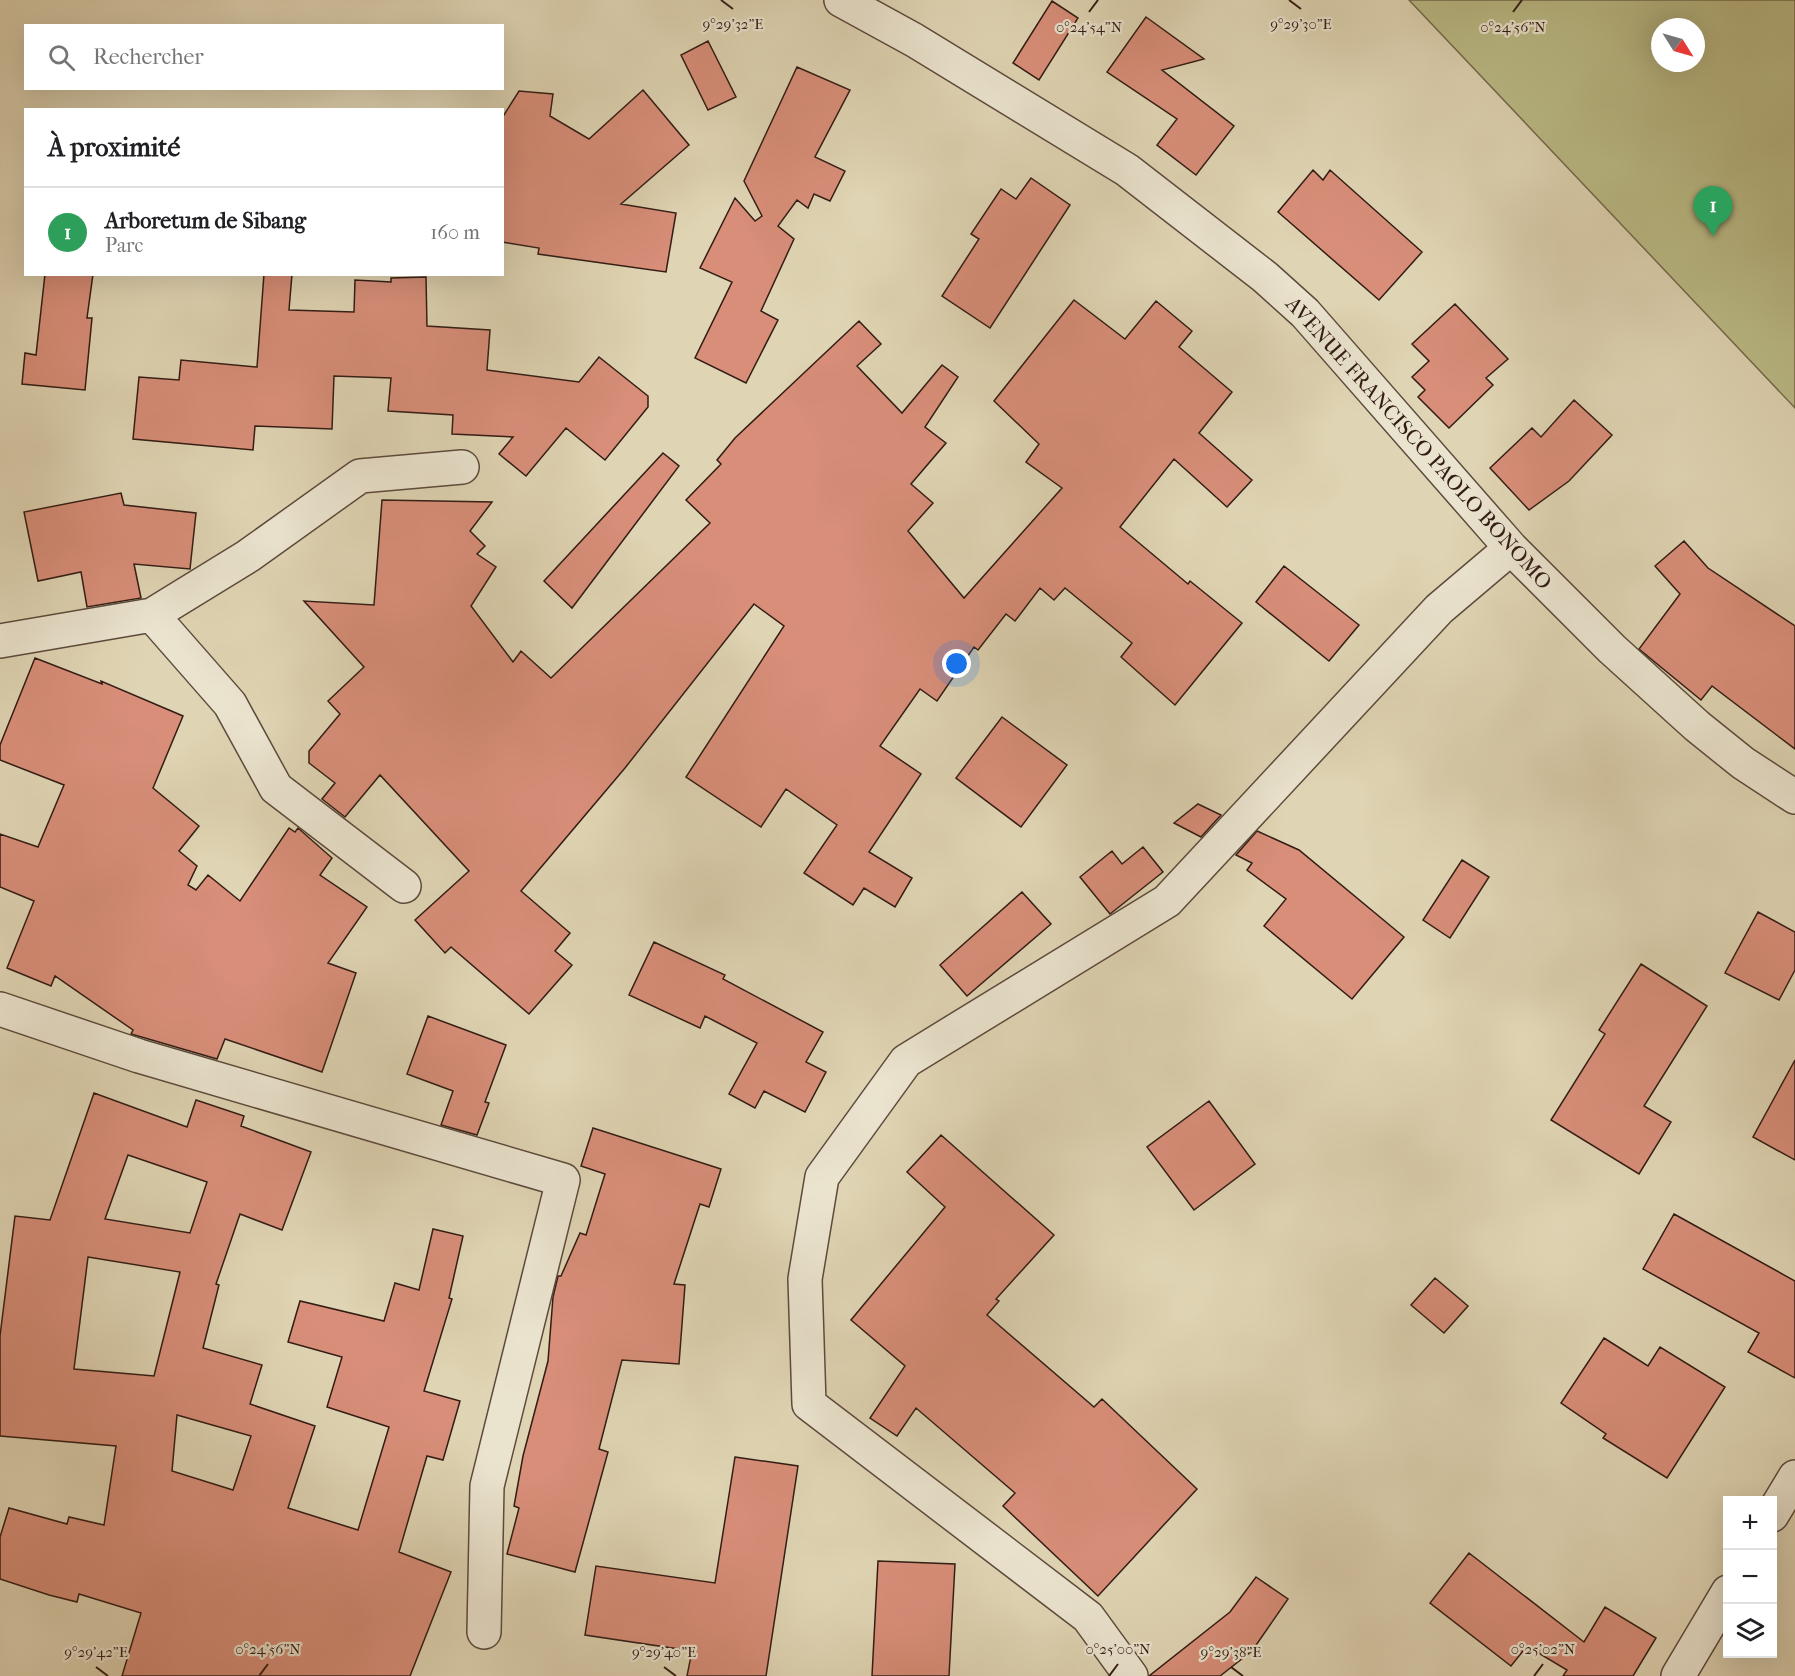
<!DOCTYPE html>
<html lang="fr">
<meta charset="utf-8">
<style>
:root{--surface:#fff;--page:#f2f2f2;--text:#202124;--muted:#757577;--line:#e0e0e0;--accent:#2563eb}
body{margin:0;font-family:"IM FELL French Canon",serif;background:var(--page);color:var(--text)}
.controls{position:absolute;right:18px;bottom:18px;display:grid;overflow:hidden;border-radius:0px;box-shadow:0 6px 24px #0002}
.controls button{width:54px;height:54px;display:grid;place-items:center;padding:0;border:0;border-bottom:2px solid var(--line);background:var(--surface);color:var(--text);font:30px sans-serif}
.compass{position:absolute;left:1651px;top:18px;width:54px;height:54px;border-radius:50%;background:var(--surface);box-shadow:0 6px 24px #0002;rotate:127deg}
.you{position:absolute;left:957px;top:664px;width:21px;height:21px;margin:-15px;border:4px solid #fff;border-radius:50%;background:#1a73e8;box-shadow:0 0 0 9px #1a73e833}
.badge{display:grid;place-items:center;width:39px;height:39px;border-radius:50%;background:var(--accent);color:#fff;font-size:20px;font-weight:700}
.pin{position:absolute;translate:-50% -50px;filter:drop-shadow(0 2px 3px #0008)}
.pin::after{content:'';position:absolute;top:32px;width:21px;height:18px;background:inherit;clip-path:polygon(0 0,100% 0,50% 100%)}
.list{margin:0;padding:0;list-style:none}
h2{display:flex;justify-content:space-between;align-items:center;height:78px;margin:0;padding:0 24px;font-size:26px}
h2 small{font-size:20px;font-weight:400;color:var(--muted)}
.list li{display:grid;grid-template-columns:39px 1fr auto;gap:18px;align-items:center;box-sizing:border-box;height:90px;padding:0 24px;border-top:2px solid var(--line)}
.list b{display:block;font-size:22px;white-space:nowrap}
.list p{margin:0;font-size:20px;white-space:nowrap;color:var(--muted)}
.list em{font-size:20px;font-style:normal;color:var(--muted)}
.icon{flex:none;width:33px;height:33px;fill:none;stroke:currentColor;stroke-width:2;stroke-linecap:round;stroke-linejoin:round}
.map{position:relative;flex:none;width:1795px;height:1676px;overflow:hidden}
.search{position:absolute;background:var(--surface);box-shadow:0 6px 24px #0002;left:24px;top:24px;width:480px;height:66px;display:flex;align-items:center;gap:15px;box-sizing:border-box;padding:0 21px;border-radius:0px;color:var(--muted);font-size:22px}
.panel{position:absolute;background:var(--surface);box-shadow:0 6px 24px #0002;left:24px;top:108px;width:480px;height:168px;border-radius:0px}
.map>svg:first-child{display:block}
.green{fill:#babb87;stroke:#766c4e;stroke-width:1.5;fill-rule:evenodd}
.building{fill:#d88e79;stroke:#321c14;stroke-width:1.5;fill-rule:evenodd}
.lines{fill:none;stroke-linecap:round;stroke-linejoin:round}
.minor-casing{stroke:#5d4a3c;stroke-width:36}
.minor{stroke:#eae3ce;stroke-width:33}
.ticks{fill:none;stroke:#321c14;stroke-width:2}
.labels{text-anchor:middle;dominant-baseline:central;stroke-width:4.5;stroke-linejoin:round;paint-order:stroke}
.street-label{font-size:21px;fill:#321c14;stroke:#eae3ce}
.ticks-label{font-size:15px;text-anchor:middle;fill:#321c14;stroke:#eae3ce;stroke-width:4.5;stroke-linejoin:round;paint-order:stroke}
</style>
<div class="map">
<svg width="1795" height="1676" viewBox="0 0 1795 1676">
<rect width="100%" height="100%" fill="#dfd4b3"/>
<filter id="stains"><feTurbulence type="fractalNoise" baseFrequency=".00333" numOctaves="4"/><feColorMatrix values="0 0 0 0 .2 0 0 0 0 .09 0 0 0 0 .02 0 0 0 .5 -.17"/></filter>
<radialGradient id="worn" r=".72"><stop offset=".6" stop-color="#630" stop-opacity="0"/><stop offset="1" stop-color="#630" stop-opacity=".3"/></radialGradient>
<!-- green -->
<path class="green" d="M 1409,0 L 1795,0 L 1795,408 ZM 1660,27 L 1696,27 L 1696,63 L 1660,63 Z"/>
<!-- building -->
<path class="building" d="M 1052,1 L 1078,18 L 1039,80 L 1013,63 Z
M 1146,17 L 1204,59 L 1162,70 L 1234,126 L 1196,175 L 1157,145 L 1177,119 L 1107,72 Z
M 708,41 L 736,97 L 708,110 L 681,55 Z
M 797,67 L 850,90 L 815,157 L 845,171 L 830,201 L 814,194 L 808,208 L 797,200 L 778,226 L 794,239 L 761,311 L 778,320 L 746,383 L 695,358 L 732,282 L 700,268 L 735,198 L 755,221 L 762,216 L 744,181 Z
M 643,90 L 689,145 L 621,204 L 676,213 L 666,272 L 538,254 L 539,248 L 502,242 L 502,118 L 519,91 L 553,94 L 550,116 L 589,139 Z
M 1313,170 L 1323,180 L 1330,170 L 1422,252 L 1379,300 L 1278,212 Z
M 1031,178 L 1070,205 L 990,328 L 942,296 L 979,239 L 971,234 L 1001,189 L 1016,199 Z
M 45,274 L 93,274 L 87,318 L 92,318 L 85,390 L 22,384 L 25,353 L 36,355 Z
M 264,274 L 292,274 L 289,310 L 354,312 L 355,280 L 391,282 L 391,278 L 426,277 L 427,326 L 490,330 L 487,370 L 579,382 L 599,357 L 648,396 L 648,407 L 605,460 L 566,428 L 526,476 L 499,454 L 513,437 L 452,434 L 453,415 L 388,411 L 391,378 L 334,376 L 332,429 L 255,426 L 253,450 L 133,439 L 139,377 L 179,380 L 181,360 L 257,367 Z
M 1074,300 L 1125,339 L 1156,301 L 1192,331 L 1179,347 L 1232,392 L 1199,433 L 1252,480 L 1227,507 L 1174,459 L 1120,527 L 1188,584 L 1190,581 L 1242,623 L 1175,705 L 1121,657 L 1132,643 L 1065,588 L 1054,600 L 1040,588 L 1015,621 L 1006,614 L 978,650 L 974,647 L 937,701 L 920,689 L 880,746 L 921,774 L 869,852 L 912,878 L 895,907 L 864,888 L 853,905 L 804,873 L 837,825 L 786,789 L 761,827 L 686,777 L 784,626 L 754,604 L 625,768 L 521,891 L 570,933 L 555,951 L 572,965 L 529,1014 L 451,947 L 445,953 L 415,920 L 469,871 L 380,775 L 345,817 L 322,799 L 335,783 L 309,763 L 309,751 L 340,714 L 328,701 L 364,667 L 304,601 L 374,605 L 382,500 L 492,502 L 470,531 L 485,546 L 477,554 L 496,567 L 471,606 L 513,662 L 521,651 L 551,678 L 710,523 L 686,500 L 721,464 L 717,460 L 735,438 L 859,321 L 881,344 L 857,366 L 902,413 L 942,365 L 958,377 L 925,427 L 946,443 L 911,484 L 933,503 L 908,531 L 964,598 L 1062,488 L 1026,462 L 1039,444 L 994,401 Z
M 1455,304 L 1508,359 L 1486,378 L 1493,385 L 1449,428 L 1418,397 L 1425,390 L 1412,377 L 1429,361 L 1412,344 Z
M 1574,400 L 1612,435 L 1569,481 L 1529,510 L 1490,468 L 1532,428 L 1541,437 Z
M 663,453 L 679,466 L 572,608 L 544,581 Z
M 121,493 L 124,505 L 196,513 L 190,569 L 134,564 L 141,598 L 87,607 L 81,572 L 38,581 L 24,512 Z
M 1684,541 L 1708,568 L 1795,626 L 1795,749 L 1712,686 L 1701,700 L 1639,649 L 1680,594 L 1655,566 Z
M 1284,566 L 1359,625 L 1329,661 L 1256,602 Z
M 35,658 L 102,684 L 101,681 L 183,716 L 153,788 L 199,826 L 179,851 L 197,866 L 188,885 L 196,890 L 208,875 L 240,901 L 289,828 L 295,832 L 298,828 L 332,858 L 320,875 L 367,907 L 328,963 L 356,973 L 322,1072 L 225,1039 L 217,1059 L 145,1038 L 131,1034 L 133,1030 L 55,976 L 51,986 L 7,968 L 34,901 L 0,887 L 0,834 L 38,847 L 64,785 L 0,760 L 0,745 Z
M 1002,717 L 1067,765 L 1021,827 L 956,778 Z
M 1198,804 L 1221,815 L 1201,837 L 1174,823 Z
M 1257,831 L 1299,850 L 1404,937 L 1352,999 L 1264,926 L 1286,899 L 1247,870 L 1252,863 L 1236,855 Z
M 1143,847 L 1163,872 L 1110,914 L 1080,877 L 1112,851 L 1122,864 Z
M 1462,860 L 1489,877 L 1450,938 L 1423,920 Z
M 1022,892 L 1051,924 L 967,996 L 940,965 Z
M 1758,912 L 1795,932 L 1795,970 L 1779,1000 L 1725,973 Z
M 654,942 L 725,975 L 723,979 L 823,1032 L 806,1062 L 826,1072 L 805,1112 L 764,1091 L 755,1108 L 729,1094 L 757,1043 L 705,1016 L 700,1028 L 629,995 Z
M 1641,964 L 1707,1006 L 1644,1106 L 1671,1122 L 1639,1174 L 1551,1120 L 1605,1034 L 1599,1030 Z
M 428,1016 L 506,1045 L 485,1102 L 489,1103 L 477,1135 L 441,1125 L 453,1091 L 407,1074 Z
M 1795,1060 L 1795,1160 L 1753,1137 Z
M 94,1093 L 187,1127 L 196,1100 L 244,1116 L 241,1126 L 311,1152 L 282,1230 L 240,1214 L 216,1284 L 219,1285 L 203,1348 L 262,1365 L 250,1404 L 315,1426 L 288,1508 L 358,1530 L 389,1427 L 327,1407 L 342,1357 L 288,1342 L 300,1301 L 384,1321 L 395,1283 L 419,1290 L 433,1229 L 463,1236 L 449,1298 L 452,1299 L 424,1391 L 460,1401 L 443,1460 L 427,1456 L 399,1552 L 451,1572 L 410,1676 L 122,1676 L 141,1613 L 79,1594 L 77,1602 L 49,1595 L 0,1579 L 0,1537 L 9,1508 L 67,1524 L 69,1517 L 104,1525 L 116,1446 L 0,1436 L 0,1336 L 15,1216 L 50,1220 ZM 128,1155 L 207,1182 L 190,1233 L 105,1219 ZM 88,1257 L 180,1272 L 154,1376 L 74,1369 ZM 177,1415 L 251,1436 L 233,1490 L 172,1471 Z
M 1209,1101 L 1255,1164 L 1194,1210 L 1147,1147 Z
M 593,1128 L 721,1169 L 709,1207 L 700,1204 L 674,1284 L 685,1285 L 679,1364 L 622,1360 L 599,1449 L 608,1452 L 575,1572 L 507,1554 L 519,1508 L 514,1506 L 523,1456 L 548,1361 L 553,1297 L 558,1276 L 561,1276 L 580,1233 L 586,1235 L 605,1174 L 581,1166 Z
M 941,1135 L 1054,1235 L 996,1299 L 999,1301 L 987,1315 L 1094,1407 L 1102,1399 L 1197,1489 L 1098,1596 L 1003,1506 L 1015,1493 L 916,1408 L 897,1436 L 870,1418 L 905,1366 L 851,1320 L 945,1207 L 907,1172 Z
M 1674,1214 L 1795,1281 L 1795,1378 L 1748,1352 L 1759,1333 L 1643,1269 Z
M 1435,1278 L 1468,1306 L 1444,1333 L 1411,1305 Z
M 1604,1338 L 1648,1366 L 1660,1347 L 1725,1387 L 1667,1478 L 1603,1438 L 1606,1434 L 1561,1403 Z
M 735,1457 L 798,1466 L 766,1676 L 687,1676 L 692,1651 L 585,1635 L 596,1566 L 715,1583 Z
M 1469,1553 L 1584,1642 L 1605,1607 L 1656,1638 L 1633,1676 L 1563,1676 L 1567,1670 L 1527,1646 L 1511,1666 L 1430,1603 Z
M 878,1561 L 955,1564 L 949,1676 L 872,1676 Z
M 1256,1577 L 1288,1599 L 1252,1651 L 1220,1676 L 1149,1676 L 1230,1612 Z"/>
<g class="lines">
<!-- minor casing -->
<g class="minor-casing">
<path id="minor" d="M 841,0 L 914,40 L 1127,170 L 1265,277 L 1305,313 L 1511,548 L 1612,649 L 1697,726 L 1743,763 L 1795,797
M 152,615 L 248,556 L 360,476 L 462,467
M 0,641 L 152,615 L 230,704 L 276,788 L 404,886
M 0,1009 L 139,1056 L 563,1180 L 487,1486 L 484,1632
M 1772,1515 L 1795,1477
M 1131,1676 L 1088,1617 L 809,1404 L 805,1279 L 822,1177 L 906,1061 L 1167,901 L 1439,609 L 1511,548
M 1678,1676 L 1728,1592"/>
</g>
<!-- minor -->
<use href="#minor" class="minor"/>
</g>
<!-- ticks -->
<path class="ticks" d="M 721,0 L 733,9M 1289,0 L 1301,9M 1089,12 L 1098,0M 1513,12 L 1522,0M 96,1667 L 108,1676M 664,1667 L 676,1676M 1231,1667 L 1243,1676M 259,1676 L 268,1664M 1109,1676 L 1118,1664M 1534,1676 L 1543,1664"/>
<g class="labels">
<!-- street labels -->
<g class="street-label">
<text transform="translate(1419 443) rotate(48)">AVENUE FRANCISCO PAOLO BONOMO</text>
</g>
</g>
<g class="ticks-label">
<text x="733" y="29">9°29'32"E</text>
<text x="1301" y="29">9°29'30"E</text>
<text x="1089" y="32">0°24'54"N</text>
<text x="1513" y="32">0°24'56"N</text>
<text x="268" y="1654">0°24'56"N</text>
<text x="1118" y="1654">0°25'00"N</text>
<text x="1543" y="1654">0°25'02"N</text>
<text x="96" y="1657">9°29'42"E</text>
<text x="664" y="1657">9°29'40"E</text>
<text x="1231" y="1657">9°29'38"E</text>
</g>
<rect width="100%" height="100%" filter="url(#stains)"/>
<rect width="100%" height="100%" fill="url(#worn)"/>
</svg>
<div class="controls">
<button>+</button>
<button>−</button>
<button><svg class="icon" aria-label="layers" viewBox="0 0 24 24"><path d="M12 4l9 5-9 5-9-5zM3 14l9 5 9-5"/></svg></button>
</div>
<svg class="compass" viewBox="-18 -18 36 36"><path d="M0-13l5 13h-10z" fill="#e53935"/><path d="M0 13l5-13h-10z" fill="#757577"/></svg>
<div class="you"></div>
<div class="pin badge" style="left:1713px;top:236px;background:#2e9e5b">1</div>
<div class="search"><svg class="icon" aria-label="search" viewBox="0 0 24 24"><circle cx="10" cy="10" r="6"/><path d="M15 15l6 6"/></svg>Rechercher</div>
<section class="panel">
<h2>À proximité<small></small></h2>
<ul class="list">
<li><span class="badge" style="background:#2e9e5b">1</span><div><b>Arboretum de Sibang</b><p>Parc</p></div><em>160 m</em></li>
</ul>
</section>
</div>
